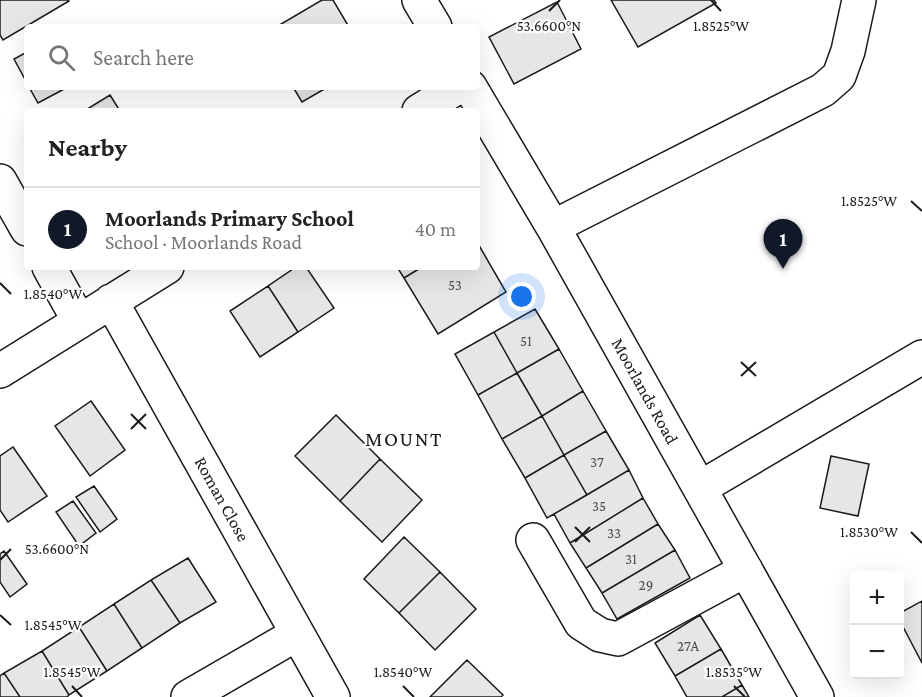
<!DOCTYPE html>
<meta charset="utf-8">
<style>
:root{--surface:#fff;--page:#f2f2f2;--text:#222;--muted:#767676;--line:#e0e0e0;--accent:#111827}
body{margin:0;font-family:"Crimson Pro",serif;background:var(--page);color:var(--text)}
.controls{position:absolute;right:18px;bottom:18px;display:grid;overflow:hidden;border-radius:6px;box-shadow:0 6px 24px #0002}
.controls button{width:54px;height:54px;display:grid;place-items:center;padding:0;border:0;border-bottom:2px solid var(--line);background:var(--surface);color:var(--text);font:30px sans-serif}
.you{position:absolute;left:522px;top:297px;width:21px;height:21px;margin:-15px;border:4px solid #fff;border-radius:50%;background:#1a73e8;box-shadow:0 0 0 9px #1a73e833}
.badge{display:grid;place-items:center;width:39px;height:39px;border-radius:50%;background:var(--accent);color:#fff;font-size:20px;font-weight:700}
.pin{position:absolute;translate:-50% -50px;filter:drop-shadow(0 2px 3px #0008)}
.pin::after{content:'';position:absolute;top:32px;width:21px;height:18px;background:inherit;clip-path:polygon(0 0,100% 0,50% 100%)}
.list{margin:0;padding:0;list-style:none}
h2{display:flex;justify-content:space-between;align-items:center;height:78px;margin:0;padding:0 24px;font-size:26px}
h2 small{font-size:20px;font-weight:400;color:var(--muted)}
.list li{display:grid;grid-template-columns:39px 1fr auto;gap:18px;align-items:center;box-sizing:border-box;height:84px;padding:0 24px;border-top:2px solid var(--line)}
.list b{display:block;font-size:22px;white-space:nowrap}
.list p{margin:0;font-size:20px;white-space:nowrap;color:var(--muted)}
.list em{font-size:20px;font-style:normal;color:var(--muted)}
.icon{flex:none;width:33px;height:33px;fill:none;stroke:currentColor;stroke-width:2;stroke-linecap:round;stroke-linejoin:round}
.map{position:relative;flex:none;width:922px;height:697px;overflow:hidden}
.search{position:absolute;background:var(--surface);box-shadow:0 6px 24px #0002;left:24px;top:24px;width:456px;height:66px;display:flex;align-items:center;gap:15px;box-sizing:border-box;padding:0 21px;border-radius:6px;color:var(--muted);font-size:22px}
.panel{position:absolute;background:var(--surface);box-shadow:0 6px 24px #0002;left:24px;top:108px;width:456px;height:162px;border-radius:6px}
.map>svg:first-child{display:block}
.building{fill:#e6e6e6;stroke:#1a1a1a;stroke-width:1.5}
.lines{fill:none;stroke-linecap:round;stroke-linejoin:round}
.minor-casing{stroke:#1a1a1a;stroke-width:36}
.minor{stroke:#fff;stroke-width:33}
.ticks{fill:none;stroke:#1a1a1a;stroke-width:2}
.labels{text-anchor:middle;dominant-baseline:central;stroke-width:4.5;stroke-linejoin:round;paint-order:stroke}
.number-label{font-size:15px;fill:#4d4d4d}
.street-label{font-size:18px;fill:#1a1a1a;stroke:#fff}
.quarter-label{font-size:21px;letter-spacing:1.5px;fill:#1a1a1a;stroke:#fff}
.ticks-label{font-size:15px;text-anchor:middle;fill:#1a1a1a;stroke:#fff;stroke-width:4.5;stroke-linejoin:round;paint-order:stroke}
</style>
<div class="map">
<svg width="922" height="697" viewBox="0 0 922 697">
<rect width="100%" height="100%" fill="#fff"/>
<!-- building -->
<path class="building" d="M 0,0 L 68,0 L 69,1 L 3,40 L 0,35 Z
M 322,0 L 333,0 L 349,27 L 276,27 Z
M 611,0 L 714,0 L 716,3 L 638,47 Z
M 557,2 L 581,49 L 514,84 L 489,37 Z
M 27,52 L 27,83 L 14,59 Z
M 29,87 L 68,87 L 38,103 Z
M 293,87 L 328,87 L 302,102 Z
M 110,95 L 120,111 L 84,111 Z
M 477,242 L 506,292 L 438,334 L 404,278 L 422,267 L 477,267 Z
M 296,267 L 306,267 L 334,308 L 298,332 L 268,286 Z
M 397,267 L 422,267 L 404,278 Z
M 268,286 L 298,332 L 260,357 L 230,311 Z
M 535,309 L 559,349 L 517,373 L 494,332 Z
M 494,332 L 517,373 L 478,395 L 455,354 Z
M 559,349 L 583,391 L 542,416 L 517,373 Z
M 517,373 L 542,416 L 502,439 L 478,395 Z
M 583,391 L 606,431 L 564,455 L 542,416 Z
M 91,401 L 125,450 L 90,476 L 55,426 Z
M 336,415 L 380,459 L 340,501 L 295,456 Z
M 542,416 L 564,455 L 525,478 L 502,439 Z
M 606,431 L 629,470 L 587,495 L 564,455 Z
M 13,447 L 47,496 L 8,522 L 0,510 L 0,456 Z
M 564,455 L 587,495 L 547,518 L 525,478 Z
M 831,456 L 869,464 L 858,516 L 820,508 Z
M 380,459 L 422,500 L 382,542 L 340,501 Z
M 629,470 L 643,498 L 570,543 L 554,514 Z
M 94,486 L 117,519 L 100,532 L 76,497 Z
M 643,498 L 658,524 L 586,568 L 570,543 Z
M 73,501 L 96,533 L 79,546 L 56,512 Z
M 658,524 L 675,550 L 602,593 L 586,568 Z
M 404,537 L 440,572 L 399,613 L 364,579 Z
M 675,550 L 690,578 L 617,619 L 602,593 Z
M 4,551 L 27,584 L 10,597 L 0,582 L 0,554 Z
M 188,558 L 216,602 L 180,623 L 151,580 Z
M 440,572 L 476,609 L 435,650 L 399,613 Z
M 151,580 L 180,623 L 142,648 L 114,604 Z
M 922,601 L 922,663 L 900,621 L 900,613 Z
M 114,604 L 142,648 L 107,671 L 79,627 Z
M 700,615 L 721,649 L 675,676 L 655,643 Z
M 79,627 L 107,671 L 69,695 L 42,651 Z
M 721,649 L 742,685 L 722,697 L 687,697 L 675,676 Z
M 42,651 L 69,695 L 67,697 L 20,697 L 4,673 Z
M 467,660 L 503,695 L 501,697 L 430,697 Z
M 4,673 L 20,697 L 0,697 L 0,676 Z
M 742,685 L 749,697 L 722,697 Z"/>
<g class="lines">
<!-- minor casing -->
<g class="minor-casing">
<path id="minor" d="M 419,0 L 435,27
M 470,87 L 553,227 L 817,697
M 419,111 L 458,87
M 0,181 L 27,229
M 553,227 L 823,90 L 839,76 L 848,51 L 859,0
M 49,267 L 79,321
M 111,301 L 333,697
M 0,371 L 167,267
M 700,488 L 922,357
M 533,540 L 581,623 L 600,635 L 618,639 L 746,570
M 188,697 L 297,634"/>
</g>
<!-- minor -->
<use href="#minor" class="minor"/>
</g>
<!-- ticks -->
<path class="ticks" d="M 711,0 L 721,11M 549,11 L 560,0M 911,201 L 922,211M 0,283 L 11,294M 741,362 L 756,376M 741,376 L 756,362M 131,414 L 146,429M 131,429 L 146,414M 575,527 L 590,542M 911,532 L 922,543M 575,542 L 590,527M 0,560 L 11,549M 0,615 L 11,625M 72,686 L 82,697M 403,686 L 414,697M 734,686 L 745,697"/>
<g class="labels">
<!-- number labels -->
<g class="number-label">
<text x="455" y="285">53</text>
<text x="526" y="341">51</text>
<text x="597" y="462">37</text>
<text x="599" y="506">35</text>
<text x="614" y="533">33</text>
<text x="631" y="559">31</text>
<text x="646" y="585">29</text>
<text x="688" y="646">27A</text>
</g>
<!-- street labels -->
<g class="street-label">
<text transform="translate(645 391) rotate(61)">Moorlands Road</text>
<text transform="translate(222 499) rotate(61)">Roman Close</text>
</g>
<!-- quarter labels -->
<g class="quarter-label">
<text x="404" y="439">MOUNT</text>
</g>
</g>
<g class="ticks-label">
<text x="721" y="31">1.8525°W</text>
<text x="549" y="31">53.6600°N</text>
<text x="869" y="206">1.8525°W</text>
<text x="53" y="299">1.8540°W</text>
<text x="869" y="537">1.8530°W</text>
<text x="57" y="554">53.6600°N</text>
<text x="53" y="630">1.8545°W</text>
<text x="72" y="677">1.8545°W</text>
<text x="403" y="677">1.8540°W</text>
<text x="734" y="677">1.8535°W</text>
</g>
</svg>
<div class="controls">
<button>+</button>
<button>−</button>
</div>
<div class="you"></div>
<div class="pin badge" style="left:783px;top:269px">1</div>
<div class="search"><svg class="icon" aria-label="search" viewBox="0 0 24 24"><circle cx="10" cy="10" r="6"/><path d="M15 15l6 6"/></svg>Search here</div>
<section class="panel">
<h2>Nearby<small></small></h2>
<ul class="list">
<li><span class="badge">1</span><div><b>Moorlands Primary School</b><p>School · Moorlands Road</p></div><em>40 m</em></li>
</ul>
</section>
</div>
